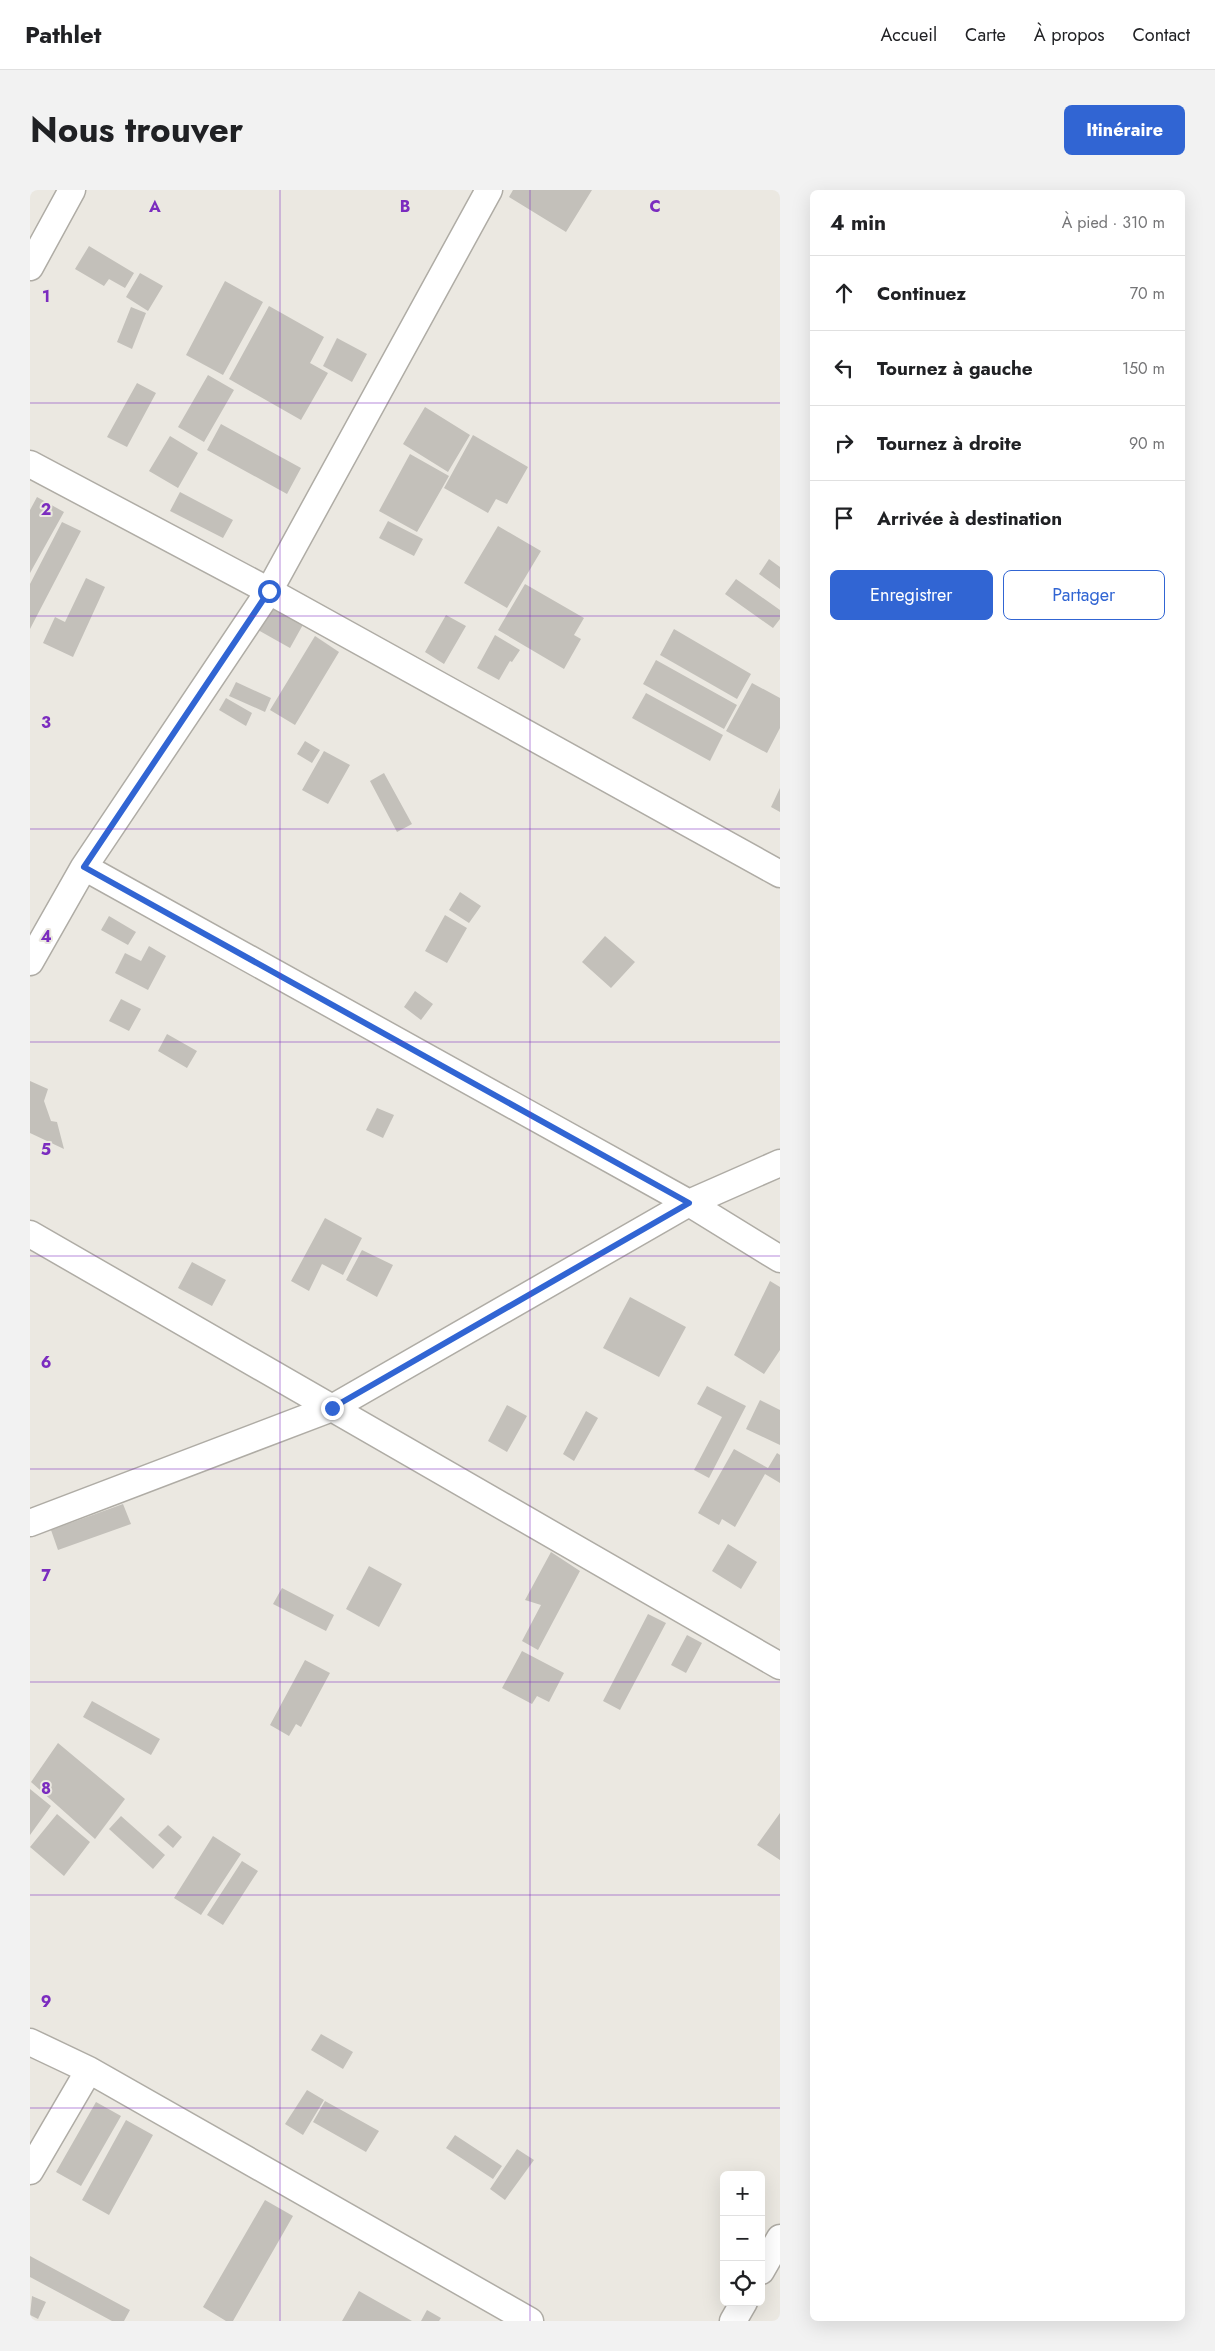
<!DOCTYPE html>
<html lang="fr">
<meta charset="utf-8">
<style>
:root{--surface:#fff;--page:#f2f2f2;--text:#202124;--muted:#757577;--line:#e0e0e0;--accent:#3165d3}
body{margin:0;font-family:Jost,sans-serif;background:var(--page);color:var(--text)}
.controls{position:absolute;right:15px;bottom:15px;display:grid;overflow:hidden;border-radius:8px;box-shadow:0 5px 20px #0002}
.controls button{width:45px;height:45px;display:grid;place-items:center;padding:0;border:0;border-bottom:1px solid var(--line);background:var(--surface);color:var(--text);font:25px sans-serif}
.stop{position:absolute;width:15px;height:15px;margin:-11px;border:4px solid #3165d3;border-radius:50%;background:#fff}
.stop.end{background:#3165d3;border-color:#fff;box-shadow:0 1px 5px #0008}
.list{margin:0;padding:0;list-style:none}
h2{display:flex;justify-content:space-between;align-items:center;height:65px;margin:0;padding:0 20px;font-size:21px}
h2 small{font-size:16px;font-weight:400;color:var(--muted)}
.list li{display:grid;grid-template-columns:32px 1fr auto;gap:15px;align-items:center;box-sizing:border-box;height:75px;padding:0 20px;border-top:1px solid var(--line)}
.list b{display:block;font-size:19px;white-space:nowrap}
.list em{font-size:16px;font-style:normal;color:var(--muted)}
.actions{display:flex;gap:10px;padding:15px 20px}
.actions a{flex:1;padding:11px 0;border:1px solid var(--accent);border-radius:8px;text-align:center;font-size:18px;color:var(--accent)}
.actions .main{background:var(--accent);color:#fff}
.icon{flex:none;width:28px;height:28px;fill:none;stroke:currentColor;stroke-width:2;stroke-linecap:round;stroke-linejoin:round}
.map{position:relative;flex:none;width:750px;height:2131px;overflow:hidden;border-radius:8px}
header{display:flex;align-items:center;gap:30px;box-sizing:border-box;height:70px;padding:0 25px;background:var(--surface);border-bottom:1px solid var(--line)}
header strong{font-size:24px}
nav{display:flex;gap:28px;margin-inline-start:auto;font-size:18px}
.intro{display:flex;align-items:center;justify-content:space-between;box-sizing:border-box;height:120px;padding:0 30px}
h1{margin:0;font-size:35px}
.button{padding:12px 22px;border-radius:8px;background:var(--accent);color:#fff;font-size:18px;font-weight:700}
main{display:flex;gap:30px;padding:0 30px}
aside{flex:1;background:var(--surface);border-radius:8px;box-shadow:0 5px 20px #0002}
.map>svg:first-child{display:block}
.building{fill:#c3c0ba}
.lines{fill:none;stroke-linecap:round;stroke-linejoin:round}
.minor-casing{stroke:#afaca5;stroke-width:29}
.minor{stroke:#fff;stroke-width:26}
.route{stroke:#3165d3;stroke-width:6}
.grid{fill:none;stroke:#7b2cbf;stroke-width:1;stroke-opacity:0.55}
.grid-label{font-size:16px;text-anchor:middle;font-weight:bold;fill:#7b2cbf;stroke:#ebe8e1;stroke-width:4;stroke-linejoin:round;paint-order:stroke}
</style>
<header>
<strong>Pathlet</strong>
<nav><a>Accueil</a><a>Carte</a><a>À propos</a><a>Contact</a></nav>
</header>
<div class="intro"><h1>Nous trouver</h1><a class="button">Itinéraire</a></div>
<main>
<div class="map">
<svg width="750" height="2131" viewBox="0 0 750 2131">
<rect width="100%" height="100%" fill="#ebe8e1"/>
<!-- building -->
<path class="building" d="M 483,0 L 562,0 L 536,42 L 479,7 Z
M 59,56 L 104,83 L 95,98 L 79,89 L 74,96 L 45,79 Z
M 110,83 L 133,96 L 118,121 L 96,107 Z
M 195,91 L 233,112 L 193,185 L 156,165 Z
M 239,116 L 294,147 L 280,173 L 298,183 L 271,230 L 199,189 Z
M 101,117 L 116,123 L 102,159 L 87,152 Z
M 307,148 L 337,164 L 322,192 L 293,176 Z
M 178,185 L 204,200 L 174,252 L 148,237 Z
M 107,193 L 126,203 L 97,257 L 77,247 Z
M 395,217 L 440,245 L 418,282 L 373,254 Z
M 191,234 L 271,278 L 257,304 L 177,260 Z
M 443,245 L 498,277 L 477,314 L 466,309 L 458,323 L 414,298 Z
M 140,246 L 168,263 L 148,298 L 119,281 Z
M 380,264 L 419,286 L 387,342 L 349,321 Z
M 150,302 L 203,330 L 193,348 L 140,321 Z
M 7,307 L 34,322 L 0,383 L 0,320 Z
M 358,331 L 393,349 L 384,366 L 349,348 Z
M 32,332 L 51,341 L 0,439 L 0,394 Z
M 468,336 L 511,361 L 477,418 L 434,393 Z
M 739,369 L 750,377 L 750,399 L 729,384 Z
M 56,388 L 75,397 L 43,467 L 13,453 L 25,427 L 35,432 Z
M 706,389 L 750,420 L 750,429 L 743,438 L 695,404 Z
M 495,394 L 554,428 L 544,445 L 551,449 L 534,479 L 468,440 Z
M 235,410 L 275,431 L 260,458 L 221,436 Z
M 416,425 L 436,436 L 414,474 L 395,462 Z
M 644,439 L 721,484 L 707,509 L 630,465 Z
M 465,445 L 490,460 L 482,472 L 480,471 L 469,490 L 447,478 Z
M 285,446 L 309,462 L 265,535 L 240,520 Z
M 626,470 L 707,515 L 694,539 L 613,494 Z
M 206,492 L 241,508 L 235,522 L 199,506 Z
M 722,493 L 750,508 L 750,538 L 737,563 L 696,541 Z
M 616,503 L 693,545 L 680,571 L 602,528 Z
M 196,508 L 222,523 L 216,536 L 189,520 Z
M 275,551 L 290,560 L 282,573 L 267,564 Z
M 294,561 L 320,575 L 298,614 L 272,600 Z
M 354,583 L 382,634 L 367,642 L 340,591 Z
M 750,598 L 750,622 L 741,617 Z
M 430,702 L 451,716 L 439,733 L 419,720 Z
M 415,725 L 437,738 L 417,773 L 395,761 Z
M 79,726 L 106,742 L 98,755 L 71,740 Z
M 575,746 L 605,772 L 581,798 L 552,772 Z
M 119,756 L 136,766 L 118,800 L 85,783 L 95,763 L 111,771 Z
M 385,801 L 403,814 L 391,830 L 374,817 Z
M 91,809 L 111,819 L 99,841 L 79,831 Z
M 137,844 L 167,861 L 157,878 L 128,861 Z
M 0,891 L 18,899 L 14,911 L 21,931 L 27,932 L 34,959 L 0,943 Z
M 347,918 L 364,925 L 353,948 L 336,940 Z
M 295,1028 L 332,1048 L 313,1085 L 292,1074 L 279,1101 L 261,1091 Z
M 332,1060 L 363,1075 L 347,1107 L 316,1090 Z
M 162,1072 L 196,1090 L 182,1116 L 148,1098 Z
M 740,1091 L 750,1097 L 750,1160 L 734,1184 L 704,1165 Z
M 600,1107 L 656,1137 L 629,1187 L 573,1158 Z
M 677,1196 L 716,1216 L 679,1288 L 664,1280 L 692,1227 L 667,1214 Z
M 730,1210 L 750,1220 L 750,1255 L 716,1239 Z
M 477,1215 L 497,1226 L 477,1262 L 458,1251 Z
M 556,1221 L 568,1228 L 544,1271 L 533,1264 Z
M 704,1259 L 738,1278 L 747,1263 L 750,1265 L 750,1293 L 735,1284 L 705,1337 L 692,1329 L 689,1335 L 668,1323 Z
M 93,1314 L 101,1334 L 28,1360 L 21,1340 Z
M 698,1354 L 727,1372 L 711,1399 L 682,1381 Z
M 521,1362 L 550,1381 L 508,1460 L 492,1451 L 511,1415 L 495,1410 Z
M 339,1376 L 372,1394 L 349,1437 L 316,1419 Z
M 252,1398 L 304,1425 L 296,1441 L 243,1414 Z
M 618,1424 L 636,1433 L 590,1520 L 573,1511 Z
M 657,1445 L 672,1453 L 656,1483 L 641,1475 Z
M 492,1461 L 534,1483 L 519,1512 L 507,1506 L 502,1514 L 472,1498 Z
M 275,1470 L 300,1483 L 271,1537 L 266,1534 L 259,1546 L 240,1535 Z
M 62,1511 L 130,1549 L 121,1565 L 53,1527 Z
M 28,1553 L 95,1609 L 65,1649 L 1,1592 Z
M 0,1599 L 21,1616 L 0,1645 Z
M 750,1623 L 750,1670 L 727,1655 Z
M 27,1624 L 60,1652 L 34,1686 L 0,1657 Z
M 91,1626 L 135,1665 L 123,1679 L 79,1639 Z
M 138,1635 L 152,1647 L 143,1658 L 128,1645 Z
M 183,1646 L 211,1664 L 171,1725 L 144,1708 Z
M 212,1671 L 228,1681 L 193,1735 L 177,1725 Z
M 291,1844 L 323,1862 L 313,1879 L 281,1860 Z
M 277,1900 L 294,1910 L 273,1945 L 255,1934 Z
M 295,1911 L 349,1941 L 336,1962 L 283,1932 Z
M 66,1912 L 91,1926 L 51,1996 L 26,1982 Z
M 96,1930 L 123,1945 L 79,2025 L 52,2010 Z
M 425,1945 L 472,1976 L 463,1989 L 416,1958 Z
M 487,1959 L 504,1970 L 475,2010 L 460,1999 Z
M 235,2010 L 263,2026 L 203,2131 L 196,2131 L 173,2117 Z
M 0,2066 L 100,2120 L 94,2131 L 82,2131 L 0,2087 Z
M 329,2101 L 382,2131 L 312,2131 Z
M 2,2106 L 16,2112 L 8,2129 L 0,2125 Z
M 397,2120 L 411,2128 L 409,2131 L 391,2131 Z"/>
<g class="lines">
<!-- minor casing -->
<g class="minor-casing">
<path id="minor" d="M 0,77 L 42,0
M 0,274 L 239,401 L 750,684
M 54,677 L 659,1013 L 750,1069
M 0,772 L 54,677 L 239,401 L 459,0
M 0,1044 L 750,1476
M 0,1333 L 302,1218 L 659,1013 L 750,973
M 0,1852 L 59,1880 L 500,2131
M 0,1981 L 59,1880
M 731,2081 L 750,2048
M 703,2131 L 714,2112"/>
</g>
<!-- minor -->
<use href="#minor" class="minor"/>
</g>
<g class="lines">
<!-- route -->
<path class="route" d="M 239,401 L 54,677 L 659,1013 L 302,1218"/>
</g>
<!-- grid -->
<path class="grid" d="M 250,0 L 250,2131M 500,0 L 500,2131M 0,213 L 750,213M 0,426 L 750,426M 0,639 L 750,639M 0,852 L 750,852M 0,1066 L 750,1066M 0,1279 L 750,1279M 0,1492 L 750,1492M 0,1705 L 750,1705M 0,1918 L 750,1918"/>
<g class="grid-label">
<text x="125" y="22">A</text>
<text x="375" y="22">B</text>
<text x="625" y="22">C</text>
<text x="16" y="112">1</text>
<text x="16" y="325">2</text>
<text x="16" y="538">3</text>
<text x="16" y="752">4</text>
<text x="16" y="965">5</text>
<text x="16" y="1178">6</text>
<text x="16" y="1391">7</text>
<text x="16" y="1604">8</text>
<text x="16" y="1817">9</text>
</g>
</svg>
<div class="controls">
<button>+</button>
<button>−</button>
<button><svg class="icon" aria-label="locate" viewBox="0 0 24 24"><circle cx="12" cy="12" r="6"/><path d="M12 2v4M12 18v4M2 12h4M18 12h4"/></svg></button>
</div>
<div class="stop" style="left:239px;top:401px"></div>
<div class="stop end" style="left:302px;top:1218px"></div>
</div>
<aside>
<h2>4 min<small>À pied · 310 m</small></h2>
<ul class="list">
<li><svg class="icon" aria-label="ahead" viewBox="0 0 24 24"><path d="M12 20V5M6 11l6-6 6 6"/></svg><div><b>Continuez</b></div><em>70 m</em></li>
<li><svg class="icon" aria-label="left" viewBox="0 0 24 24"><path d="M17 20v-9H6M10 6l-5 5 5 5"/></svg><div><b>Tournez à gauche</b></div><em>150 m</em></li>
<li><svg class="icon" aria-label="right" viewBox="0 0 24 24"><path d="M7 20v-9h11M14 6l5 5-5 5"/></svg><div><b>Tournez à droite</b></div><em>90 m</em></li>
<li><svg class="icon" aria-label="arrive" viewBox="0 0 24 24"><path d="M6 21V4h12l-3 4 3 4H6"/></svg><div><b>Arrivée à destination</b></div></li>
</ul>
<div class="actions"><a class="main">Enregistrer</a><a>Partager</a></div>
</aside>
</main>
